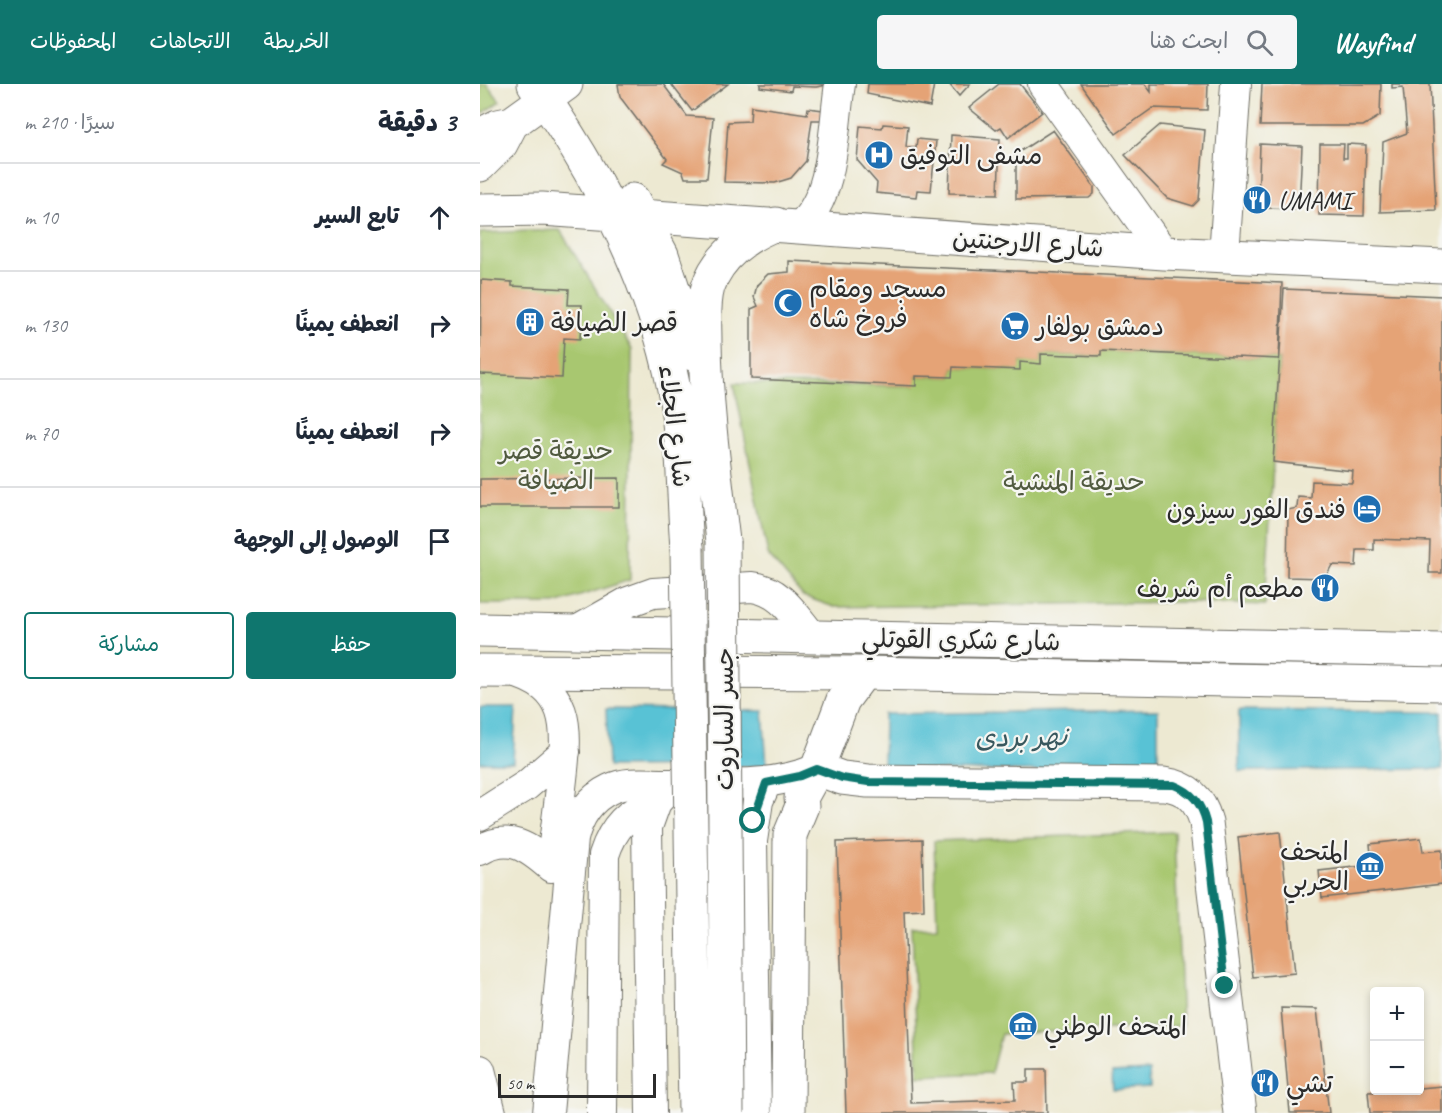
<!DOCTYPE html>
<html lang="ar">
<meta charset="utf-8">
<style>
:root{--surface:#fff;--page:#f6f6f7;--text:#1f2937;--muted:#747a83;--line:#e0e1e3;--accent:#0f766e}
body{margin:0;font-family:Caveat,"Playpen Sans Arabic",sans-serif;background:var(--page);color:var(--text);direction:rtl}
.controls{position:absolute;right:18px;bottom:18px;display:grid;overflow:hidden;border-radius:6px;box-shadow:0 3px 9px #0003}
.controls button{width:54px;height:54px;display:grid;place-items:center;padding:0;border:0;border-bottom:2px solid var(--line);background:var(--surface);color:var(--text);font:30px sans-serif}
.scale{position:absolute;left:18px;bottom:15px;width:158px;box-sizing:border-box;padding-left:6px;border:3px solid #2b2b2b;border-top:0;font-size:16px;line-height:21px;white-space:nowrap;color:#2b2b2b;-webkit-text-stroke:4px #f6f6f2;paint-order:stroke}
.stop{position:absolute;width:18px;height:18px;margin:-14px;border:4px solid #0f766e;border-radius:50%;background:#fff}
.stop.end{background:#0f766e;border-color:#fff;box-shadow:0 2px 6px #0008}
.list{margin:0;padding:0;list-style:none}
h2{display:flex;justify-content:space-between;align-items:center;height:78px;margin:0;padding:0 24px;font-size:26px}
h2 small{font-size:20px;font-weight:400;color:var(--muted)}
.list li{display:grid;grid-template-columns:39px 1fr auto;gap:18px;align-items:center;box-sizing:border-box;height:108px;padding:0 24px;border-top:2px solid var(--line)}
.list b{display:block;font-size:22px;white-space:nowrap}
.list em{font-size:20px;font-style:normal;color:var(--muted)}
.actions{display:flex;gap:12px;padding:18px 24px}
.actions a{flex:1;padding:14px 0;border:2px solid var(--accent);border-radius:6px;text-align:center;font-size:21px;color:var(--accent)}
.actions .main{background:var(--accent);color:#fff}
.icon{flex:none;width:33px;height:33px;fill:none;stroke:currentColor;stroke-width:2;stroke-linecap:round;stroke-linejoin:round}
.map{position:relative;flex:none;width:962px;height:1029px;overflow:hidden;direction:ltr}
header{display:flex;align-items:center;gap:36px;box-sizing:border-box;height:84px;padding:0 30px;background:var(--accent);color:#fff}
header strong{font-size:28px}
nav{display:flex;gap:33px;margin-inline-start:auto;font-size:21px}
.search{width:420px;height:54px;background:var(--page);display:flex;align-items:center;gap:15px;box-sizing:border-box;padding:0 21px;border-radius:6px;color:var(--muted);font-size:22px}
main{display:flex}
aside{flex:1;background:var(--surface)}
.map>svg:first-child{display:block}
.green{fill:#a8c76f;stroke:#6a794d;stroke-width:1.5}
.water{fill:#59c2d5;stroke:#427680;stroke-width:1.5}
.building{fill:#e5a376}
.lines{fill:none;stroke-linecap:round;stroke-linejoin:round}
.minor-casing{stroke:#6f6e65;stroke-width:32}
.major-casing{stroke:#6f6e65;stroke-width:35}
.highway-casing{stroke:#6f6e65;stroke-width:35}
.minor{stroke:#fff;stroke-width:30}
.major{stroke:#fff;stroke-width:33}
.highway{stroke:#fff;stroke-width:33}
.major-bridge-casing{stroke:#6f6e65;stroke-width:35;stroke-linecap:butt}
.major-bridge{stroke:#fff;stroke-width:33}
.route{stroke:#0f766e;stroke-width:8}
.labels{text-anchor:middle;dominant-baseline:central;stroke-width:4.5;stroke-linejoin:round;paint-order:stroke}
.poi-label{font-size:26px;fill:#2b2b2b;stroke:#f6f6f2;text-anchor:start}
.street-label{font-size:26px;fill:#2b2b2b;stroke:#f6f6f2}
.park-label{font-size:26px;fill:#505a3f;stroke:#f6f6f2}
.water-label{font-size:27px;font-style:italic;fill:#39585e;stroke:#f6f6f2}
</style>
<header>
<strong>Wayfind</strong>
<div class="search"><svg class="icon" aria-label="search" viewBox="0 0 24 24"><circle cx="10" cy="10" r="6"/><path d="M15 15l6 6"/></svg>ابحث هنا</div>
<nav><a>الخريطة</a><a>الاتجاهات</a><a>المحفوظات</a></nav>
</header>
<main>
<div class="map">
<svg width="962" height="1029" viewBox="0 0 962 1029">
<rect width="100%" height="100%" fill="#f6f6f2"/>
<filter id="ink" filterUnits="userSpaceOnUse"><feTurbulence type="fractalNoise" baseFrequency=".0167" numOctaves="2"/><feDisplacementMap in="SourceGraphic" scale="12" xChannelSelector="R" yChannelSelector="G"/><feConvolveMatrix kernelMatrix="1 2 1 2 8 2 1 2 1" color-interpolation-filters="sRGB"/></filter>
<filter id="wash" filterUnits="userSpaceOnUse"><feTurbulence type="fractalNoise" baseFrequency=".008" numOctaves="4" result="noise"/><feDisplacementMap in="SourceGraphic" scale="24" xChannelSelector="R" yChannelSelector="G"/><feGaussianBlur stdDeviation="1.35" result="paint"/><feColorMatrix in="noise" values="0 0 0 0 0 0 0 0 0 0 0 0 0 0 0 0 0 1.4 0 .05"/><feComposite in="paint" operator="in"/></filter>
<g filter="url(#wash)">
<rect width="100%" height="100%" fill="#ede9d2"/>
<!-- green -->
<path class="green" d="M 0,0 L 7,0 L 20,17 L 0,31 Z
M 80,146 L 152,265 L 150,496 L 75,520 L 0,520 L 0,149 Z
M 621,267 L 799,275 L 785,521 L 707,518 L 354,523 L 323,512 L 288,471 L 254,299 L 435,302 L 436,292 L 472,293 L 473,283 L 539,286 L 540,278 L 561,279 L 561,270 L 620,272 Z
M 694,748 L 702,942 L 521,950 L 511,989 L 438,992 L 432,843 L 457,842 L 454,757 Z"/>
<!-- water -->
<path class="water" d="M 0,623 L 36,623 L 33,678 L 0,678 Z
M 126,625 L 283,627 L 287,682 L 128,683 Z
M 678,626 L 678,688 L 403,686 L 404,630 Z
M 759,626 L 962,628 L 962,685 L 759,687 Z
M 669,987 L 670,1004 L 633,1006 L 632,989 Z"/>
<g id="blocks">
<!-- building -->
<path class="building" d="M 138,0 L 183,0 L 207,32 L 233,34 L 227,94 L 205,94 L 203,88 L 183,79 L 187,75 L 140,13 Z
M 191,0 L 248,0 L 212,27 Z
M 280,0 L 347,0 L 347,1 L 336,3 L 312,2 L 311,7 L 280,3 Z
M 388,0 L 454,0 L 450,23 L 387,10 Z
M 469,0 L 490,0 L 479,12 Z
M 519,0 L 540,0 L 562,28 L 528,54 L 521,43 L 516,46 L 489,24 Z
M 601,0 L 665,0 L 671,8 L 671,0 L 728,0 L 727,26 L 673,24 L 636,50 Z
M 782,0 L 901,0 L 900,32 L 883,42 L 780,42 Z
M 912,0 L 950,0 L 956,126 L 900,128 L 903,58 L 927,49 L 923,3 L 912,4 Z
M 271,22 L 327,30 L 328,24 L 343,26 L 341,36 L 332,36 L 326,77 L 311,94 L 295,99 L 244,98 L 248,38 L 270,37 Z
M 403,40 L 428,42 L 426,63 L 436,64 L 437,55 L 456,57 L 451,107 L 437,106 L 436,113 L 396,109 L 397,99 L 377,76 L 380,42 L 402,44 Z
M 680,41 L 725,46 L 719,116 L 713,122 L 687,114 L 645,71 Z
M 573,46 L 614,103 L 614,110 L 609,114 L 536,115 L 536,70 Z
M 471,51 L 520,55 L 518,110 L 469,109 Z
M 780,60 L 822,62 L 819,125 L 781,124 L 778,117 Z
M 840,60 L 864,60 L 863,74 L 867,74 L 867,60 L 886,61 L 884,132 L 839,131 Z
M 309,177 L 802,199 L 799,275 L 621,267 L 621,272 L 561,270 L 561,280 L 540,278 L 540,286 L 473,283 L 472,293 L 436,292 L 436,302 L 271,295 L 271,225 L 278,222 L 274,213 L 277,201 L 288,190 L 309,188 Z
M 1,196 L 32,198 L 32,202 L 89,205 L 88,221 L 102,221 L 100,255 L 84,254 L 82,294 L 0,290 Z
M 804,205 L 962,212 L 962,489 L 949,489 L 950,457 L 894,455 L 894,466 L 877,466 L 876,482 L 852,481 L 845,494 L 807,493 L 808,426 L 817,424 L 818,413 L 831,414 L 832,397 L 872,399 L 873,387 L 793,378 Z
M 139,394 L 139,423 L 0,423 L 0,395 Z
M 800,748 L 815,889 L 773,893 L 758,753 Z
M 941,754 L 943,768 L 962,766 L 962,800 L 842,814 L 839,787 L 892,781 L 890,760 Z
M 442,755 L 444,826 L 424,827 L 431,1019 L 535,1016 L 534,998 L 548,998 L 548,985 L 566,985 L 567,1029 L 366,1029 L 357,758 Z
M 801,924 L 837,925 L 849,1029 L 810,1029 Z
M 962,1002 L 962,1029 L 890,1029 L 888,1008 L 940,1006 L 940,1004 Z"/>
</g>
</g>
<g filter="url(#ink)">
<use href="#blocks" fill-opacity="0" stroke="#6f6e65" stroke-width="1.5"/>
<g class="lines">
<!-- minor casing -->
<g class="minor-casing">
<path id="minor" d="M 563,0 L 684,169
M 320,142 C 355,112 353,44 360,0
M 744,171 L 756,0
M 95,548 L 148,518 L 173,509 L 272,503 C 301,506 315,532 332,552
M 30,587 C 90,603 88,642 82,695 C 79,721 76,747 72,773
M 0,731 L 47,701 L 85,668
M 0,766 C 30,749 48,763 71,783
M 0,986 L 11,1029
M 68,1029 L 93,755 C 98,733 109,715 130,705 C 147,697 167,700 185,700 C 236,699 289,705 337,685
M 122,1029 L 124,771 C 133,743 148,727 176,718
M 171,1029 L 167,743 L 176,718 L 192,700
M 276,1029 L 272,757 L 278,717 L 286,699"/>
</g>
<!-- major casing -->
<g class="major-casing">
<path id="major" d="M 54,0 C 119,92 172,193 194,305 C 204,357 203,411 207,464
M 0,51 L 18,42 L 32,39 L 86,0
M 0,81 L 21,60 L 32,39
M 153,116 L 182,171 L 215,271
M 0,126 L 62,125 L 684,169 L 962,182
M 243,457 C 235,390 226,325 225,258 C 225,240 223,220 228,203 C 238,172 267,151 296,140
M 337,685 L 362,694 L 388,697 L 684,700 C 707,703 720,715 726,738 L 760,1029
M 308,1029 L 310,751 L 322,722 L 321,714 L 337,685 L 363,616 L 383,589"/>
</g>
<!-- highway casing -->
<g class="highway-casing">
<path id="highway" d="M 0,546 L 962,566
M 0,587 L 383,589 L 962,600"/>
</g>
<!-- minor -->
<use href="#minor" class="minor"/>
<!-- major -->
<use href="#major" class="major"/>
<!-- highway -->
<use href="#highway" class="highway"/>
<!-- major-bridge casing -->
<g class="major-bridge-casing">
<path id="major-bridge" d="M 243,457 L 247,1029
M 207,464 L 215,1029"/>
</g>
<!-- major-bridge -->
<use href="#major-bridge" class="major-bridge"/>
</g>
</g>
<g class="lines" filter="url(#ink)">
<!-- route -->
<path class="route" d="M 273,737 L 286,699 L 320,692 L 337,685 L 362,694 L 388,698 L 694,701 C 712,708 721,719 726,738 L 745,902"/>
</g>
<!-- icons -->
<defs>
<g id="hospital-disc" transform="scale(1.5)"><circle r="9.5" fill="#1f6fb2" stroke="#f6f6f2"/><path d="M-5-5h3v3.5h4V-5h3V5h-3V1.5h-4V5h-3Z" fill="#fff"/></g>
<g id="restaurant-disc" transform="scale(1.5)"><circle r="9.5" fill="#1f6fb2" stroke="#f6f6f2"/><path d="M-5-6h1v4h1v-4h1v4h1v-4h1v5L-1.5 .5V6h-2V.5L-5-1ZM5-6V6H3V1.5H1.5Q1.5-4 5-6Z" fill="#fff"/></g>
<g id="mosque-disc" transform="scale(1.5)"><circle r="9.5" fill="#1f6fb2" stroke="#f6f6f2"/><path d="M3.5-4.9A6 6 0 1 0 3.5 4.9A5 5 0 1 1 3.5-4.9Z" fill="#fff"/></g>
<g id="building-disc" transform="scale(1.5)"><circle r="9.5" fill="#1f6fb2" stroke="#f6f6f2"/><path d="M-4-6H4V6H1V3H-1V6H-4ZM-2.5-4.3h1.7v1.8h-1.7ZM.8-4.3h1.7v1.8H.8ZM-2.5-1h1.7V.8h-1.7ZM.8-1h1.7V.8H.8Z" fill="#fff"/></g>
<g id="supermarket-disc" transform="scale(1.5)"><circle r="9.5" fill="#1f6fb2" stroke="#f6f6f2"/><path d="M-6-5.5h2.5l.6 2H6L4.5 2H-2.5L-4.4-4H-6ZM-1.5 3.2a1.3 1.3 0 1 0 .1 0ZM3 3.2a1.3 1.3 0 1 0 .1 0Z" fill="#fff"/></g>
<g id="hotel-disc" transform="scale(1.5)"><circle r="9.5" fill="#1f6fb2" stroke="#f6f6f2"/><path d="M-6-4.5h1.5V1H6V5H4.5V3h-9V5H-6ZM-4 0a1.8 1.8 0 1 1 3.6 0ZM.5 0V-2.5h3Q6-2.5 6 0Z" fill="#fff"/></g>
<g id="museum-disc" transform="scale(1.5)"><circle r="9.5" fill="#1f6fb2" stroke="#f6f6f2"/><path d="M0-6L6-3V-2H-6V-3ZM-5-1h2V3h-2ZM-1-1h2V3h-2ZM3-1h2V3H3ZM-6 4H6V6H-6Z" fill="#fff"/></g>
</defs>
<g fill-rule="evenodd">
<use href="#hospital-disc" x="399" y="71"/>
<use href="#restaurant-disc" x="777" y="116"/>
<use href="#mosque-disc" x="308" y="219"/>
<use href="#building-disc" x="50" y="238"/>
<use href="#supermarket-disc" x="535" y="242"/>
<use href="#hotel-disc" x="887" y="425"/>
<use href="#restaurant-disc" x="845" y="504"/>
<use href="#museum-disc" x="890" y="782"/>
<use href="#museum-disc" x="543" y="942"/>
<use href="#restaurant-disc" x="785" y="999"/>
</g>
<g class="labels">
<!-- poi labels -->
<g class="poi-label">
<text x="420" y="71">مشفى التوفيق</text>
<text x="798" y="116">UMAMI</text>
<text x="329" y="204">مسجد ومقام<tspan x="329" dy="30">فروخ شاه</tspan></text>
<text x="71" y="238">قصر الضيافة</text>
<text x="556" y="242">دمشق بولفار</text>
<text x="866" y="425" text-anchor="end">فندق الفور سيزون</text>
<text x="824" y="504" text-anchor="end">مطعم أم شريف</text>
<text x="869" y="767" text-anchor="end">المتحف<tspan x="869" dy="30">الحربي</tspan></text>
<text x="564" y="942">المتحف الوطني</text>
<text x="806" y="999">تشي</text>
</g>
<!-- street labels -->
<g class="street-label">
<text transform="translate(548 159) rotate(4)">شارع الارجنتين</text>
<text transform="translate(195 342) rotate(83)">شارع الجلاء</text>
<text transform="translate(481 556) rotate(1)">شارع شكري القوتلي</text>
<text transform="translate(244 635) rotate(-90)">جسر الساروت</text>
</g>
<!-- park labels -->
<g class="park-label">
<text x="76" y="366">حديقة قصر<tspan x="76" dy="30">الضيافة</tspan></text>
<text x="594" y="397">حديقة المنشية</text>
</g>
<!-- water labels -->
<g class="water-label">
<text transform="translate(541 653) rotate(-1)">نهر بردى</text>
</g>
</g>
</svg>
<div class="controls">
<button>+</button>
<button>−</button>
</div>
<div class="scale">50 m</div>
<div class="stop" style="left:273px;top:737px"></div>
<div class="stop end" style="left:745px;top:902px"></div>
</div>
<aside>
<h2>3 دقيقة<small>سيرًا · 210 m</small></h2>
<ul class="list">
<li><svg class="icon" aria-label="ahead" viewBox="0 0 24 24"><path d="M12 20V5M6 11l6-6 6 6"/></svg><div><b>تابع السير</b></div><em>10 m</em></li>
<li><svg class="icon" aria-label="right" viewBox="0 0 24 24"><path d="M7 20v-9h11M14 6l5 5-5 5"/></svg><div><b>انعطف يمينًا</b></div><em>130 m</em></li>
<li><svg class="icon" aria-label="right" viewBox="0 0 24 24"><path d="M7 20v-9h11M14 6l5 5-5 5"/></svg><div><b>انعطف يمينًا</b></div><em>70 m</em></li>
<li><svg class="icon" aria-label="arrive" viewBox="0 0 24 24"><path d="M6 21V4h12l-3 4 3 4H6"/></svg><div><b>الوصول إلى الوجهة</b></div></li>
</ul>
<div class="actions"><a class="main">حفظ</a><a>مشاركة</a></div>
</aside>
</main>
